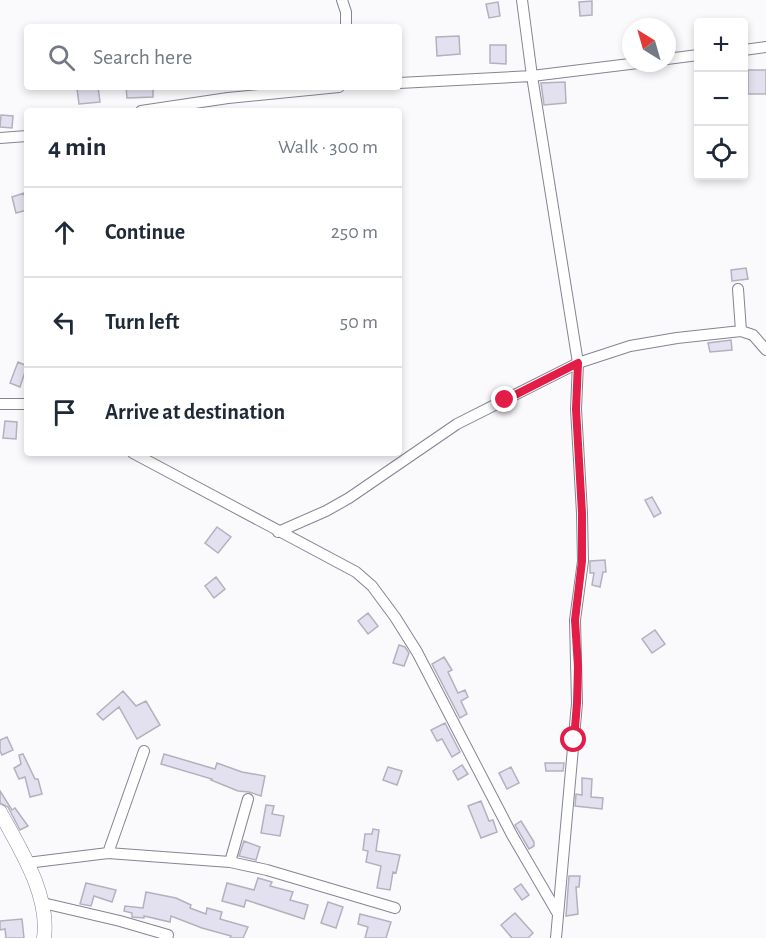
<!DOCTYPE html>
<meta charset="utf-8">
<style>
:root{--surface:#fff;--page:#f2f2f3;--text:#1f2937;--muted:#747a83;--line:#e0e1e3}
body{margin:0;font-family:"Alegreya Sans",sans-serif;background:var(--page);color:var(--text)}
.controls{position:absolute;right:18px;top:18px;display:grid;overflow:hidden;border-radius:6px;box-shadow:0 3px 9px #0003}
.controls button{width:54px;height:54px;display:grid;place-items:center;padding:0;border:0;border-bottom:2px solid var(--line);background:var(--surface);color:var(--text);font:30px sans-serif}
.compass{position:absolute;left:622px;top:18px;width:54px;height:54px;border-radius:50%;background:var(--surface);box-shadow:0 3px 9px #0003;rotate:323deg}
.stop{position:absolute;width:18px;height:18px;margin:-14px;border:4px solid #e11d48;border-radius:50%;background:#fff}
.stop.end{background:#e11d48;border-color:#fff;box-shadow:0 2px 6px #0008}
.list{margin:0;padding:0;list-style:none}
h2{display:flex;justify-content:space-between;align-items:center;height:78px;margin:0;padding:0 24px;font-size:26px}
h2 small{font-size:20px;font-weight:400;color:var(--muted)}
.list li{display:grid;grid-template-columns:39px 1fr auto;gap:18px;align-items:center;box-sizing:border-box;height:90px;padding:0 24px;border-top:2px solid var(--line)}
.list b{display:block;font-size:22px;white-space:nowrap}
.list em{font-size:20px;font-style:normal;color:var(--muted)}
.icon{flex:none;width:33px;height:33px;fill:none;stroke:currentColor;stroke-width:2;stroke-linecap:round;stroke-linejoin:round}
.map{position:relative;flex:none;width:766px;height:938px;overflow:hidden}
.search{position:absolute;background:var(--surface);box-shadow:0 3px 9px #0003;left:24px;top:24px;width:378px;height:66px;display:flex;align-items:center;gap:15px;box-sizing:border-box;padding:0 21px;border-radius:6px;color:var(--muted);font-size:22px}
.panel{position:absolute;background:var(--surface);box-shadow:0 3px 9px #0003;left:24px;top:108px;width:378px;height:348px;border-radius:6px}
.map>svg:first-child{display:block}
.building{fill:#e3e1ef;stroke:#b3b1be;stroke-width:1.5}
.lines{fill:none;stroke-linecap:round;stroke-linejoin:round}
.minor-casing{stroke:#828692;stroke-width:12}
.tertiary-casing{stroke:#828692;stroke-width:15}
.minor{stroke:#fff;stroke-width:10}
.tertiary{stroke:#fff;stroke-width:14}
.route{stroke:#e11d48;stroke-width:8}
</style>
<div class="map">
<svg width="766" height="938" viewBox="0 0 766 938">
<rect width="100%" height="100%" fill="#fafafd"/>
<!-- building -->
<path class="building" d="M 592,1 L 592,15 L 580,16 L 579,2 Z
M 498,2 L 500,16 L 489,18 L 486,4 Z
M 459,36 L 460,54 L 437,56 L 436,37 Z
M 490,45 L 506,45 L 506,64 L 490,63 Z
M 748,70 L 766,70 L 766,94 L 748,94 Z
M 565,82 L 566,103 L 544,105 L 541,83 Z
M 90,87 L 98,87 L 100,102 L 79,104 L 77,89 Z
M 126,87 L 153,87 L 153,97 L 127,98 Z
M 1,115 L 13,116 L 12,128 L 0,127 Z
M 24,193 L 27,210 L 16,213 L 12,197 Z
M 746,268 L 748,279 L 732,281 L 731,270 Z
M 731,340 L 732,350 L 710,352 L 708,343 Z
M 18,362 L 27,366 L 20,387 L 10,383 Z
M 5,421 L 17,422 L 16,439 L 3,438 Z
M 652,497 L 661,513 L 654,517 L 645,500 Z
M 217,527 L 231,537 L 218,553 L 205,543 Z
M 605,560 L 606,572 L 603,572 L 600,587 L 592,585 L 594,573 L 590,573 L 590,561 Z
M 216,577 L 225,589 L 214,598 L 205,586 Z
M 368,613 L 378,626 L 368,634 L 358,621 Z
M 655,630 L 665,644 L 652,653 L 642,639 Z
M 399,645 L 405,647 L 409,653 L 404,666 L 393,663 Z
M 444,657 L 452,670 L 448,672 L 458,693 L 465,690 L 468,697 L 461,701 L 467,714 L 460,718 L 432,664 Z
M 123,691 L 136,706 L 146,701 L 160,725 L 137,739 L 119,707 L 103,720 L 97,714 Z
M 445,723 L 460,752 L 452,757 L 442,739 L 437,741 L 431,730 Z
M 7,737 L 13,750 L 2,755 L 0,751 L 0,740 Z
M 23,754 L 35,779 L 38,779 L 42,794 L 30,797 L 25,777 L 19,779 L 14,768 L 21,764 L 19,755 Z
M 164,754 L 215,769 L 217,763 L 242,772 L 265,776 L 261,796 L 249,792 L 238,791 L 211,780 L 212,779 L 161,764 Z
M 545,763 L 564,763 L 563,771 L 546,771 Z
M 462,765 L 468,774 L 458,780 L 453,771 Z
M 388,767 L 402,771 L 397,785 L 383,780 Z
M 511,767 L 519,783 L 507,789 L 499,773 Z
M 582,778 L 592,779 L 591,797 L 603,798 L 602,809 L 575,806 L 576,794 L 582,795 Z
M 0,791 L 12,810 L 15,808 L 28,826 L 20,830 L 8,807 L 0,803 Z
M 481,801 L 489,821 L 493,820 L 497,832 L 481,838 L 468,806 Z
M 266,805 L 274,806 L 272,814 L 284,816 L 280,836 L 261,833 Z
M 521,821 L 534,842 L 534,846 L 529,849 L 515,825 Z
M 373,829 L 379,830 L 376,851 L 400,855 L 396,873 L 393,872 L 390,890 L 377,888 L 381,866 L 366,862 L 368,851 L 363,850 L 365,834 L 372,834 Z
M 244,841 L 260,847 L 256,860 L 239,856 Z
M 569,876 L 580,876 L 579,887 L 576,887 L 578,914 L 566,916 Z
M 258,878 L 272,882 L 270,886 L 293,892 L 290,900 L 308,905 L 304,919 L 246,900 L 244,907 L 222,901 L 227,883 L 254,890 Z
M 86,883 L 116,890 L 112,902 L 94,896 L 91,906 L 80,904 Z
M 521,884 L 529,895 L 522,900 L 514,889 Z
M 146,892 L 176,898 L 191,905 L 190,908 L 206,914 L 207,908 L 222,912 L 220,919 L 248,927 L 243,938 L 230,938 L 231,936 L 202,928 L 171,916 L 170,922 L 144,916 L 144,918 L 132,917 L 132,913 L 124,911 L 125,906 L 143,908 Z
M 328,902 L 343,907 L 336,928 L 321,923 Z
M 515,913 L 533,933 L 528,938 L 512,938 L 501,925 Z
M 360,914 L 391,922 L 386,938 L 365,938 L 368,927 L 358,924 Z
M 22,919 L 24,938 L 6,938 L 5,929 L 0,930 L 0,921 Z"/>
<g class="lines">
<!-- minor casing -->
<g class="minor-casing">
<path id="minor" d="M 342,0 L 346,12 L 346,27
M 522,0 L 532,76 L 578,363 L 576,409 L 582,513 L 583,561 L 575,620 L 577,703 L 556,938
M 744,50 L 766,47
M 667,59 L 698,55
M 399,83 L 532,76 L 638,63
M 141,111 L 228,98 L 339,87
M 0,138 L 27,136
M 738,289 L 741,331
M 0,404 L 27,404
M 133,453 L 356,572 L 372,586 L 395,617 L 417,652 L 512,835 L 558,914
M 278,532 L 326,511 L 349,498 L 457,424 L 578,363 L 630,346 L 677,338 L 741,331 L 753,335 L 766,350
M 108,853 L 144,751
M 230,862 L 248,799
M 27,863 L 108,853 L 230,862 L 267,870 L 395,908
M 43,903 L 120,921 L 168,935"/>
</g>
<!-- tertiary casing -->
<g class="tertiary-casing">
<path id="tertiary" d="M 0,812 C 20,849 50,895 44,938"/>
</g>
<!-- minor -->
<use href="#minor" class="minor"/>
<!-- tertiary -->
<use href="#tertiary" class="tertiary"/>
</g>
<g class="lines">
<!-- route -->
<path class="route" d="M 505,400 L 578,363 L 576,409 L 582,513 L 582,561 L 575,620 L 578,667 L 577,703 L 574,740"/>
</g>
</svg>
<div class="controls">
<button>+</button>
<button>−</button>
<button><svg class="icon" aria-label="locate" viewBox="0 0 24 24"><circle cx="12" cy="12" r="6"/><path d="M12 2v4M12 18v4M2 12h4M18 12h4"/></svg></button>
</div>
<svg class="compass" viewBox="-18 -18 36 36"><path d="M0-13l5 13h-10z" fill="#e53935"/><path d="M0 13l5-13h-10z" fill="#747a83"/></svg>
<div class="stop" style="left:574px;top:740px"></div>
<div class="stop end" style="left:505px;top:400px"></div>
<div class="search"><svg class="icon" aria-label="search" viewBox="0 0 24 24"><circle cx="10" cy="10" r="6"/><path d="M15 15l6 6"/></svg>Search here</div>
<section class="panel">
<h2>4 min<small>Walk · 300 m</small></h2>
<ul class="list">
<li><svg class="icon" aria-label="ahead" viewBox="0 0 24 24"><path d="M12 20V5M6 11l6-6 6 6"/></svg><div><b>Continue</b></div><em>250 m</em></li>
<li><svg class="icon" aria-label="left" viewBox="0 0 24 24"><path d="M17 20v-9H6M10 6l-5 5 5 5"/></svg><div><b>Turn left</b></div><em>50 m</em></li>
<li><svg class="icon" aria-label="arrive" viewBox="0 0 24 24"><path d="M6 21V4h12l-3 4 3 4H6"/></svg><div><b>Arrive at destination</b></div></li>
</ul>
</section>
</div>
